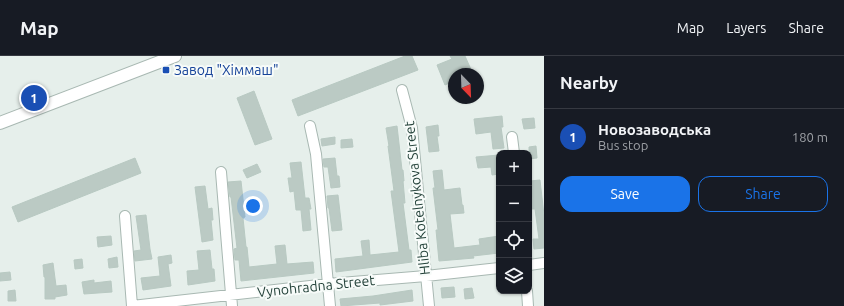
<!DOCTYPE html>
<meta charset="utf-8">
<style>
:root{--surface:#171b24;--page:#20242c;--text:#f1f3f6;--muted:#9ea1a6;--line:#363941;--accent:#1a73e8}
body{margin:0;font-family:Ubuntu,sans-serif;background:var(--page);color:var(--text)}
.controls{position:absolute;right:12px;bottom:12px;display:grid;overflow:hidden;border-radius:8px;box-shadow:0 1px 3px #0004}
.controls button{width:36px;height:36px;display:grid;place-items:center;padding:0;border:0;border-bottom:1px solid var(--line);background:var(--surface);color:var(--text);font:20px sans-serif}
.compass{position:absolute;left:448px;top:12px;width:36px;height:36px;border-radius:50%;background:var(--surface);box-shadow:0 1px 3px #0004;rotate:157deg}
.you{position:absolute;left:253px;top:150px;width:14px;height:14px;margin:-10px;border:3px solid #fff;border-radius:50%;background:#1a73e8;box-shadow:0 0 0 6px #1a73e833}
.badge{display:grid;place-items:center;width:26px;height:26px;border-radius:50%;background:var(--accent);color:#fff;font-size:13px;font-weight:700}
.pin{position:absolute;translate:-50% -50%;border:2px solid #fff;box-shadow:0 1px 4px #0006}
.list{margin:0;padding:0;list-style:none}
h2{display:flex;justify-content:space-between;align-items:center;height:52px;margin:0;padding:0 16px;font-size:17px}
h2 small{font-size:13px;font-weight:400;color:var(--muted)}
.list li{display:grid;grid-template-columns:26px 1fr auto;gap:12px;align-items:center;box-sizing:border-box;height:56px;padding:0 16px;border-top:1px solid var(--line)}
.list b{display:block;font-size:15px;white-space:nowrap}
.list p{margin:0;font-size:13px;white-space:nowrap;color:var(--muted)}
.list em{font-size:13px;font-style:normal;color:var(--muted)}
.actions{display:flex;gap:8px;padding:12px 16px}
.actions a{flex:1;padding:9px 0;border:1px solid var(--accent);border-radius:12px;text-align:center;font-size:14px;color:var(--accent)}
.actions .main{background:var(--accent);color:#fff}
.icon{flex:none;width:22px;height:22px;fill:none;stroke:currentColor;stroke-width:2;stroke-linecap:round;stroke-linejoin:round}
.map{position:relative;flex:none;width:544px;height:250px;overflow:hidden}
header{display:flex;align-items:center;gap:24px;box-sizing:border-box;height:56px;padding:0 20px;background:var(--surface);border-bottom:1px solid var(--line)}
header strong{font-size:19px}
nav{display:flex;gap:22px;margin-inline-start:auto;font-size:14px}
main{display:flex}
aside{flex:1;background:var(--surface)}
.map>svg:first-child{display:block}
.building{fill:#bbcac4;stroke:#b8c9c2}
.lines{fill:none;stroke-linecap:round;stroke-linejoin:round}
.minor-casing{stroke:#a8b8b2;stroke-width:12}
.tertiary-casing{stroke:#a8b8b2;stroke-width:14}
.minor{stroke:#fff;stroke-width:10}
.tertiary{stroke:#fff;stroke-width:12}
.transit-dot{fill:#1a4fb4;stroke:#f7fbf9;stroke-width:1.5}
.labels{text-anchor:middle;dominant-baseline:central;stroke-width:4;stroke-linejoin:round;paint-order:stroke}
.transit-label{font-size:14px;fill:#164399;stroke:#f7fbf9;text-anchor:start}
.street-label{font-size:14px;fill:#24423a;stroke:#f7fbf9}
</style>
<header>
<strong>Map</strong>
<nav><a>Map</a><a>Layers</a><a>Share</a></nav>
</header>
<main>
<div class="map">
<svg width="544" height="250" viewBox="0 0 544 250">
<rect width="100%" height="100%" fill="#e6efeb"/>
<!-- building -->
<path class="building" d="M 405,0 L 412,0 L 418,14 L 298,60 L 292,44 Z
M 450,0 L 465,0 L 473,18 L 454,18 L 454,25 L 445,29 L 437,9 L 452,3 Z
M 254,35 L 272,83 L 255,89 L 237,42 Z
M 502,60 L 503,71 L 501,71 L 504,92 L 493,93 L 491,76 L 476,78 L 474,63 Z
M 534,62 L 535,72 L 524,73 L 522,63 Z
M 438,69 L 439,80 L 437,80 L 439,95 L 429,96 L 426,71 Z
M 397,70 L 402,114 L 403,114 L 404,125 L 403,125 L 405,147 L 403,147 L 409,194 L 411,194 L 412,206 L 336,216 L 335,203 L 363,200 L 361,185 L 369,184 L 370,199 L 399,196 L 391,135 L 394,135 L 388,90 L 389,90 L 386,72 Z
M 335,81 L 335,88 L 322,90 L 321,83 Z
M 352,83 L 353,91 L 341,92 L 341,84 Z
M 536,90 L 537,102 L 529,103 L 529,91 Z
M 499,99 L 499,118 L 492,119 L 491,111 L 478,112 L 476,101 Z
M 135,102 L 141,117 L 18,166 L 12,151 Z
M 335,102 L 337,120 L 339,120 L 340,131 L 331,132 L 328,111 L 324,111 L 323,103 Z
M 301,106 L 305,142 L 309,142 L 311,153 L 309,153 L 311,174 L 303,175 L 301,154 L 296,154 L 294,135 L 290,136 L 288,122 L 292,122 L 290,107 Z
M 257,108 L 261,116 L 247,122 L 243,114 Z
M 442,114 L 444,134 L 460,132 L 462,149 L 463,149 L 464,157 L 450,158 L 454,192 L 480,189 L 479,183 L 499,180 L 499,197 L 473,200 L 474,202 L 439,205 L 436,174 L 438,174 L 433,132 L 435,132 L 433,115 Z
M 540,124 L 544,159 L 544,192 L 534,193 L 533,183 L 539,183 L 535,153 L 531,153 L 530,141 L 532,141 L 530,125 Z
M 241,125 L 245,161 L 243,162 L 246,191 L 247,191 L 249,211 L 277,208 L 275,190 L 285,189 L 287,208 L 313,206 L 314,217 L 241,225 L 239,204 L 235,204 L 234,193 L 237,192 L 231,141 L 230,141 L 228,126 Z
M 205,130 L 208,153 L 212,152 L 213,164 L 211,164 L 213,184 L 202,186 L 195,131 Z
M 338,139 L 342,174 L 332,175 L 329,152 L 328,152 L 327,140 Z
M 146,159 L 150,193 L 152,203 L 135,205 L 134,195 L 141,194 L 136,160 Z
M 111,180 L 112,189 L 98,191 L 97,181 Z
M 210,194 L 212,213 L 214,213 L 215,225 L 188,229 L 187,215 L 199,214 L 197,195 Z
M 171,199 L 172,207 L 168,208 L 171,230 L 143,234 L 141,222 L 160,220 L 158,201 Z
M 117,201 L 118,211 L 109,212 L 108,203 Z
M 82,203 L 83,212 L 75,213 L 74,204 Z
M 53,207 L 56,230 L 66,229 L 67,239 L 55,241 L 55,243 L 45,243 L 45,221 L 44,221 L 43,209 Z
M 10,216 L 11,224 L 0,225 L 0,217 Z
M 94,224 L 94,227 L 111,225 L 112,236 L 84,238 L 82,226 Z
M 454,231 L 455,241 L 442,242 L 441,232 Z
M 472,232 L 474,242 L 465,243 L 464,233 Z
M 15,234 L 16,245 L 8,245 L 8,235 Z
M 412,234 L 413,245 L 380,249 L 380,247 L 341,250 L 340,243 L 373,240 Z"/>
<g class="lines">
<!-- minor casing -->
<g class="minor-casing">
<path id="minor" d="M 402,34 L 412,72 L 429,250
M 310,70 L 316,98 L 330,250
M 512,81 L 514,97
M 221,116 L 232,250
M 125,160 L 132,250
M 529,209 L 544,207
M 527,235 L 528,250
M 132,250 L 328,228 L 426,220 L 499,212"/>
</g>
<!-- tertiary casing -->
<g class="tertiary-casing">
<path id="tertiary" d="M 0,67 L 175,0"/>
</g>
<!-- minor -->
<use href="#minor" class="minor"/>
<!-- tertiary -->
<use href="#tertiary" class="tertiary"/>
</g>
<!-- markers -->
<rect class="transit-dot" x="162" y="10" width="8" height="8" rx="2"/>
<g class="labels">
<!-- transit labels -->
<g class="transit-label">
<text x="174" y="14">Завод "Хіммаш"</text>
</g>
<!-- street labels -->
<g class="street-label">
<text transform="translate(417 142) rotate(-96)">Hliba Kotelnykova Street</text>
<text transform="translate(316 230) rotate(-6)">Vynohradna Street</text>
</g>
</g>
</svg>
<div class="controls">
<button>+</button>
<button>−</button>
<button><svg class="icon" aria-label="locate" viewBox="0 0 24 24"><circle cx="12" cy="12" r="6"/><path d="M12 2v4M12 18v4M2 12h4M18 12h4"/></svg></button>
<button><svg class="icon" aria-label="layers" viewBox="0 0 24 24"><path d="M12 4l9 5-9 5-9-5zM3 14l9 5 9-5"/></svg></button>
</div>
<svg class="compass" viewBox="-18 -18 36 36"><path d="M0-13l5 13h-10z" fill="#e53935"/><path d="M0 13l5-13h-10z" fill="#9ea1a6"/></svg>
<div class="you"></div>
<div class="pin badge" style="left:34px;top:42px;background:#1a4fb4">1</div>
</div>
<aside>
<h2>Nearby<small></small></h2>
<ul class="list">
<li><span class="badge" style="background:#1a4fb4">1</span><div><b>Новозаводська</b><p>Bus stop</p></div><em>180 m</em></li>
</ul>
<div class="actions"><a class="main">Save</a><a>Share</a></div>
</aside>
</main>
